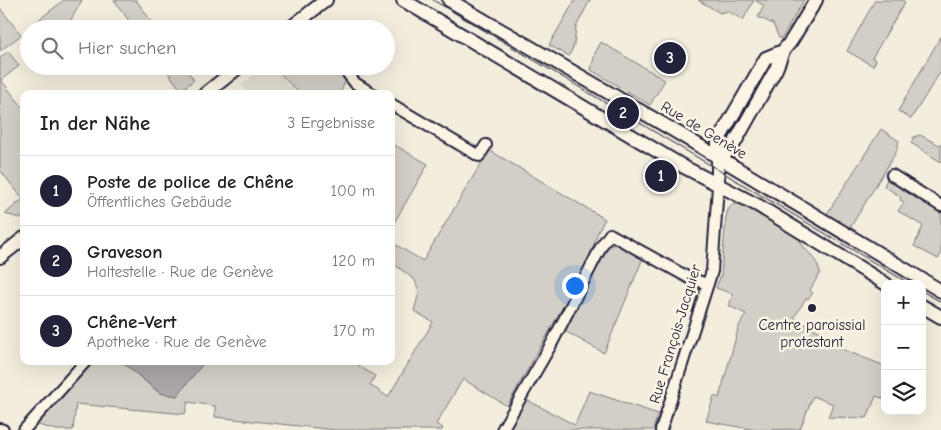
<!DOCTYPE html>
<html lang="de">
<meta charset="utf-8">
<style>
:root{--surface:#fff;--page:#f6f6f6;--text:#222;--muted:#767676;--line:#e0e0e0;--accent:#22223b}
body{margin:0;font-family:"Comic Neue",sans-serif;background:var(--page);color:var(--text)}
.controls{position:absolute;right:15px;bottom:15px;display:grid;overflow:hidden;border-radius:10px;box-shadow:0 5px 20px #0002}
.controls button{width:45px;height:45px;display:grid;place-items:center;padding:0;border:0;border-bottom:1px solid var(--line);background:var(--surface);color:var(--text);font:25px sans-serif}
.you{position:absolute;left:574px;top:285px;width:18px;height:18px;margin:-12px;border:4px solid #fff;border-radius:50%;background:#1a73e8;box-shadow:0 0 0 8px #1a73e833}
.badge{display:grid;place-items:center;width:32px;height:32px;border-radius:50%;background:var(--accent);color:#fff;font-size:16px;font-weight:700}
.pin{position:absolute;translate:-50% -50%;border:2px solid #fff;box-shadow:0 1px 5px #0006}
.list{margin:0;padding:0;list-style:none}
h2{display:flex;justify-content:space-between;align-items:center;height:65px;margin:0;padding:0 20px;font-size:21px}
h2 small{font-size:16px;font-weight:400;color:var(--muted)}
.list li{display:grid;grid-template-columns:32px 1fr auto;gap:15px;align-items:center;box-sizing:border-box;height:70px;padding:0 20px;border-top:1px solid var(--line)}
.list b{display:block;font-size:19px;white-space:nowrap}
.list p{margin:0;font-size:16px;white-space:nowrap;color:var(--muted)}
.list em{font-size:16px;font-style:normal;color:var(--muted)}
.icon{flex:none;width:28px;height:28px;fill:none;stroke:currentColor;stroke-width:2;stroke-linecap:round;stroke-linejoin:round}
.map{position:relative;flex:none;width:941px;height:430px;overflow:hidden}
.search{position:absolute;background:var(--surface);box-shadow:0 5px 20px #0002;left:20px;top:20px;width:375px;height:55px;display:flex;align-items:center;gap:12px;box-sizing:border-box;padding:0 18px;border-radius:28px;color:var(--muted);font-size:19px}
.panel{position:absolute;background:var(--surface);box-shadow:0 5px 20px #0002;left:20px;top:90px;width:375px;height:275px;border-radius:10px}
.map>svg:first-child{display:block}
.built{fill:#e3ded2}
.green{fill:#d4cfc6;stroke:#7b7880}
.water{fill:#aca7a6;stroke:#75727b}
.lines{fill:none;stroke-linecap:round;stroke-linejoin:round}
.minor-casing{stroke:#22223b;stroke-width:14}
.major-casing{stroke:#22223b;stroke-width:16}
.minor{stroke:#fcf5e5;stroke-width:10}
.major{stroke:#fcf5e5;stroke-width:12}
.tram{stroke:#22223b;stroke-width:1}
.poi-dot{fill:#22223b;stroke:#fcf5e5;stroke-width:2}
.labels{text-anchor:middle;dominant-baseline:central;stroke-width:5;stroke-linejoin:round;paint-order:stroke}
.street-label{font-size:15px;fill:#22223b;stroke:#fcf5e5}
.poi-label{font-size:15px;fill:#22223b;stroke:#fcf5e5}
</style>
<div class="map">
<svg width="941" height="430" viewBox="0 0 941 430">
<rect width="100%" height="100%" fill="#f3edde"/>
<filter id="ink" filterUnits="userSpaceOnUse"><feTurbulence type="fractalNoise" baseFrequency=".02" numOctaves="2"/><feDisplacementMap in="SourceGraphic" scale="10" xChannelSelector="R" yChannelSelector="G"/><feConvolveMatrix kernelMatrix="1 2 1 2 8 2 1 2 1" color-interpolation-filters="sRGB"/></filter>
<g filter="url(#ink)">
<!-- built -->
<path class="built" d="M 263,66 L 273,66 L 300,94 L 251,94 L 241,86 Z"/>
<!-- green -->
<path class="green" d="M 64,0 L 82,0 L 66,29 L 32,29 L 31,26 Z
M 114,0 L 136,0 L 157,29 L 135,29 Z
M 575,0 L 590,0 L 576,27 L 574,45 L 569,56 L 549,45 Z
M 698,0 L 754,0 L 743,20 L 728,11 L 720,13 Z
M 755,0 L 804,0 L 782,38 L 779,38 L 773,24 L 758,17 L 764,6 Z
M 875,0 L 901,0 L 905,2 L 872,58 L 876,60 L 873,66 L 847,51 Z
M 0,8 L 21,35 L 0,51 Z
M 941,36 L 941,71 L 911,119 L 898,111 Z
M 601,42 L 665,80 L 650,105 L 591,70 L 595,53 Z
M 8,51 L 19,66 L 1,80 L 24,109 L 24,219 L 5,214 L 23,199 L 0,170 L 0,58 Z
M 163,66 L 184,66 L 194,80 L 181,90 Z
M 273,66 L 336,66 L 346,79 L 340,94 L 300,94 Z
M 881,129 L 899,141 L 896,152 L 850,228 L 827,214 Z
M 920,135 L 939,145 L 941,143 L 941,162 L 911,143 L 914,137 Z
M 391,143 L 428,164 L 391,228 Z
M 489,150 L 605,219 L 598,232 L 587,264 L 507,406 L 463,379 L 436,424 L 443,428 L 442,430 L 336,430 L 215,417 L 215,406 L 188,402 L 185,414 L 76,404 L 73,430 L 57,430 L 34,424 L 92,361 L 121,361 L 159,393 L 177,396 L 205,361 L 362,361 L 359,366 L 375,376 L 370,385 L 388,397 L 433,322 L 414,311 L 419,292 L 415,280 L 391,262 L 391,242 L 423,261 Z
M 888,177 L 941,213 L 941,254 L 938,259 L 914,246 L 923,226 L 898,211 L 904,202 L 900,200 L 901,197 L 884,186 Z
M 734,204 L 743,205 L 798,235 C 804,254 815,252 820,273 L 810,290 L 813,293 L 808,299 L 806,298 L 794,318 L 840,342 L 839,348 L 885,366 L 885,399 L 876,396 L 867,418 L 828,417 L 833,404 L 813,396 L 800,429 L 756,430 L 706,421 L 714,396 L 719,398 L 739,326 L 746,314 L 729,306 L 733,294 L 716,288 L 721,275 L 726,217 L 729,207 Z
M 617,244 L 643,258 L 604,353 L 563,330 L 609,246 Z
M 589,391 L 658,414 L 653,430 L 508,430 L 525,399 L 575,425 Z"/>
<!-- water -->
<path class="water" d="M 121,361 L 205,361 L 177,396 L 160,393 Z"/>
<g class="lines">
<!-- minor casing -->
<g class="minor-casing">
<path id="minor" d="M 303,18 L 311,29
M 342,66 L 355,83 L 373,94
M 391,104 L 479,156 L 486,145
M 892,175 L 941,206
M 0,429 L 3,430
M 24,430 L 86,361
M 502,430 L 552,343 L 602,245 L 610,234 L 691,279 L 708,284
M 661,430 L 712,271 L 718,186"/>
</g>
<!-- major casing -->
<g class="major-casing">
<path id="major" d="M 403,0 L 684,167 L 759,206 L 886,284
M 449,0 L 673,130 L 941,291
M 289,29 L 326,0
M 205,94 L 240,66
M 719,159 L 731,149 L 776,69 L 783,51 L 791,41 L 816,0
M 718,186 L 718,141 L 766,58 L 783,51
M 0,257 L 24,238
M 922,306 L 941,317"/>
</g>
<!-- minor -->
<use href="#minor" class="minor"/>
<!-- major -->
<use href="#major" class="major"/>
<!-- tram -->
<path class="tram" d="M 433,0 L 910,284
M 922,291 L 941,302"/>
</g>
</g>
<!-- markers -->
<circle class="poi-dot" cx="812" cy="308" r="5"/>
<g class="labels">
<!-- street labels -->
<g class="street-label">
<text transform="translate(704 130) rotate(31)">Rue de Genève</text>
<text transform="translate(675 334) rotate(-73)">Rue François-Jacquier</text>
</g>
<!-- poi labels -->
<g class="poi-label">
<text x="812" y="325">Centre paroissial<tspan x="812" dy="17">protestant</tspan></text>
</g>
</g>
</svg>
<div class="controls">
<button>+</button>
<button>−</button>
<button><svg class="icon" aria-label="layers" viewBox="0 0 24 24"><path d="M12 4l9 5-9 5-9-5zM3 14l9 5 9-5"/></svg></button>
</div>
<div class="you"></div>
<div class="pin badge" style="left:661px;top:176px">1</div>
<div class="pin badge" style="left:623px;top:113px">2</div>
<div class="pin badge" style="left:670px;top:58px">3</div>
<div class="search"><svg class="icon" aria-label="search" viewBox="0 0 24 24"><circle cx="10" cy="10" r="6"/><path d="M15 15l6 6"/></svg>Hier suchen</div>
<section class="panel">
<h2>In der Nähe<small>3 Ergebnisse</small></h2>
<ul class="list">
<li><span class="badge">1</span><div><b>Poste de police de Chêne</b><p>Öffentliches Gebäude</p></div><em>100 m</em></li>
<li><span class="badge">2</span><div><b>Graveson</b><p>Haltestelle · Rue de Genève</p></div><em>120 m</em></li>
<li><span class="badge">3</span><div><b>Chêne-Vert</b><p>Apotheke · Rue de Genève</p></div><em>170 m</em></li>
</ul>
</section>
</div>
